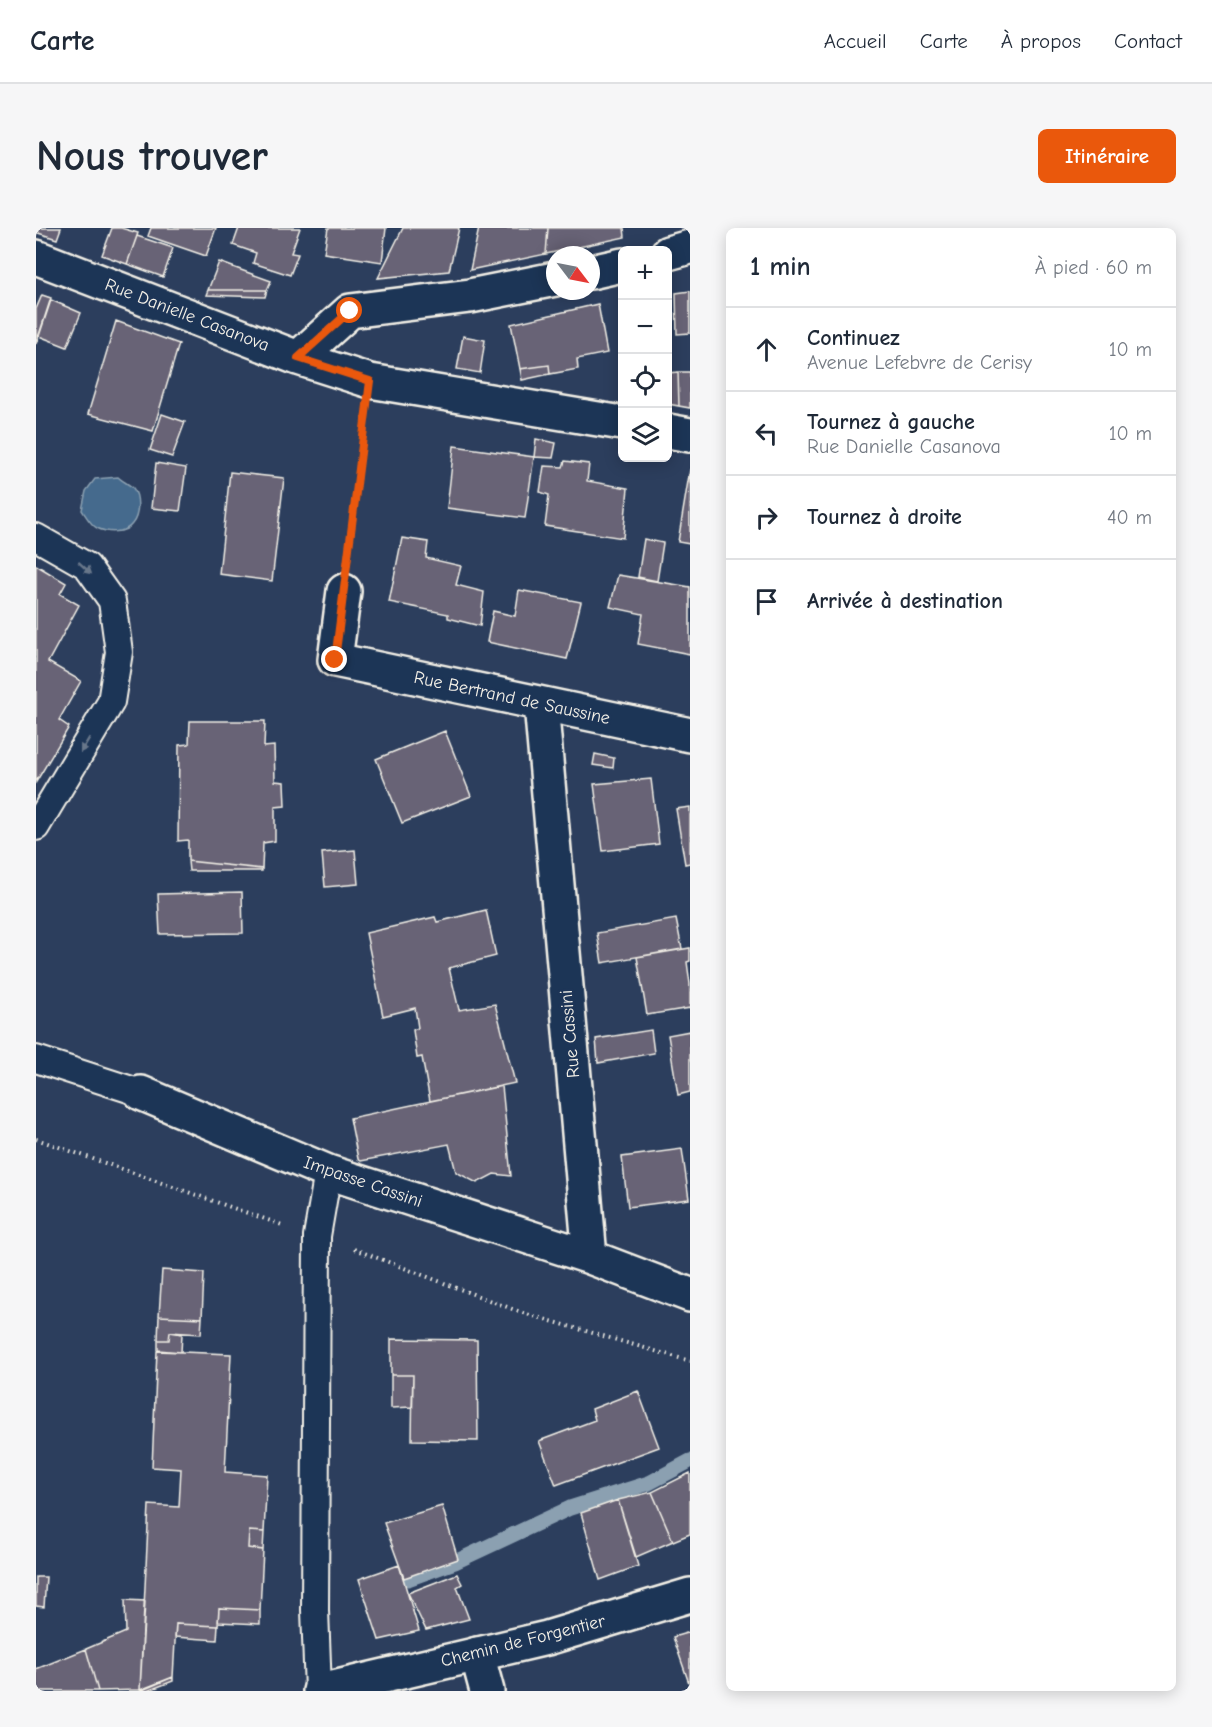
<!DOCTYPE html>
<html lang="fr">
<meta charset="utf-8">
<style>
:root{--surface:#fff;--page:#f6f6f7;--text:#1f2937;--muted:#747a83;--line:#e0e1e3;--accent:#ea580c}
body{margin:0;font-family:"Comic Neue",sans-serif;background:var(--page);color:var(--text)}
.controls{position:absolute;right:18px;top:18px;display:grid;overflow:hidden;border-radius:9px;box-shadow:0 3px 15px #0003}
.controls button{width:54px;height:54px;display:grid;place-items:center;padding:0;border:0;border-bottom:2px solid var(--line);background:var(--surface);color:var(--text);font:30px sans-serif}
.compass{position:absolute;left:510px;top:18px;width:54px;height:54px;border-radius:50%;background:var(--surface);box-shadow:0 3px 15px #0003;rotate:122deg}
.stop{position:absolute;width:18px;height:18px;margin:-14px;border:4px solid #ea580c;border-radius:50%;background:#fff}
.stop.end{background:#ea580c;border-color:#fff;box-shadow:0 2px 6px #0008}
.list{margin:0;padding:0;list-style:none}
h2{display:flex;justify-content:space-between;align-items:center;height:78px;margin:0;padding:0 24px;font-size:26px}
h2 small{font-size:20px;font-weight:400;color:var(--muted)}
.list li{display:grid;grid-template-columns:39px 1fr auto;gap:18px;align-items:center;box-sizing:border-box;height:84px;padding:0 24px;border-top:2px solid var(--line)}
.list b{display:block;font-size:22px;white-space:nowrap}
.list p{margin:0;font-size:20px;white-space:nowrap;color:var(--muted)}
.list em{font-size:20px;font-style:normal;color:var(--muted)}
.icon{flex:none;width:33px;height:33px;fill:none;stroke:currentColor;stroke-width:2;stroke-linecap:round;stroke-linejoin:round}
.map{position:relative;flex:none;width:654px;height:1463px;overflow:hidden;border-radius:9px}
header{display:flex;align-items:center;gap:36px;box-sizing:border-box;height:84px;padding:0 30px;background:var(--surface);border-bottom:2px solid var(--line)}
header strong{font-size:28px}
nav{display:flex;gap:33px;margin-inline-start:auto;font-size:21px}
.intro{display:flex;align-items:center;justify-content:space-between;box-sizing:border-box;height:144px;padding:0 36px}
h1{margin:0;font-size:42px}
.button{padding:15px 27px;border-radius:9px;background:var(--accent);color:#fff;font-size:21px;font-weight:700}
main{display:flex;gap:36px;padding:0 36px}
aside{flex:1;background:var(--surface);border-radius:9px;box-shadow:0 3px 15px #0003}
.map>svg:first-child{display:block}
.water{fill:#456a8d;stroke:#8ba0b1;stroke-width:1.5}
.lines{fill:none;stroke-linecap:round;stroke-linejoin:round}
.stream{stroke:#8ba0b1;stroke-width:15}
.building{fill:#686376;stroke:#f4f1e8;stroke-width:1.5}
.service-casing{stroke:#f4f1e8;stroke-width:30}
.minor-casing{stroke:#f4f1e8;stroke-width:38}
.secondary-casing{stroke:#f4f1e8;stroke-width:38}
.path{stroke:#f4f1e8;stroke-width:4;stroke-dasharray:1.5 4.5;stroke-linecap:butt}
.service{stroke:#1d3557;stroke-width:26}
.minor{stroke:#1d3557;stroke-width:33}
.secondary{stroke:#1d3557;stroke-width:33}
.oneway{fill:#68778a}
.route{stroke:#ea580c;stroke-width:8}
.labels{text-anchor:middle;dominant-baseline:central;stroke-width:5;stroke-linejoin:round;paint-order:stroke}
.street-label{font-size:18px;fill:#f4f1e8;stroke:#1d3557}
</style>
<header>
<strong>Carte</strong>
<nav><a>Accueil</a><a>Carte</a><a>À propos</a><a>Contact</a></nav>
</header>
<div class="intro"><h1>Nous trouver</h1><a class="button">Itinéraire</a></div>
<main>
<div class="map">
<svg width="654" height="1463" viewBox="0 0 654 1463">
<rect width="100%" height="100%" fill="#2c3e5d"/>
<filter id="ink" filterUnits="userSpaceOnUse"><feTurbulence type="fractalNoise" baseFrequency=".0167" numOctaves="2"/><feDisplacementMap in="SourceGraphic" scale="12" xChannelSelector="R" yChannelSelector="G"/><feConvolveMatrix kernelMatrix="1 2 1 2 8 2 1 2 1" color-interpolation-filters="sRGB"/></filter>
<g filter="url(#ink)">
<!-- water -->
<path class="water" d="M 82,249 C 86,253 93,256 97,260 C 104,269 103,288 96,296 C 89,306 71,305 61,300 C 55,297 50,288 46,282 L 50,263 L 59,251 Z"/>
<g class="lines">
<!-- stream -->
<path class="stream" d="M 372,1351 L 419,1334 L 534,1280 L 613,1255 L 654,1233"/>
</g>
<!-- building -->
<path class="building" d="M 4,0 L 25,0 L 21,11 L 2,5 Z
M 76,0 L 85,0 L 102,5 L 91,36 L 66,27 Z
M 115,0 L 180,0 L 170,28 L 112,8 Z
M 203,0 L 264,0 L 255,25 L 262,26 L 254,47 L 217,35 L 220,25 L 197,17 Z
M 292,0 L 350,0 L 346,34 L 288,25 Z
M 367,0 L 423,0 L 413,43 L 342,50 Z
M 443,0 L 512,0 L 510,26 L 434,42 Z
M 512,0 L 588,0 L 589,9 L 510,26 Z
M 101,8 L 137,20 L 127,49 L 91,36 Z
M 183,34 L 235,53 L 231,62 L 172,62 Z
M 172,62 L 231,62 L 229,69 L 170,67 Z
M 654,63 L 654,105 L 641,106 L 640,65 Z
M 6,67 L 15,70 L 0,116 L 0,81 Z
M 15,72 L 45,85 L 31,119 L 3,108 Z
M 562,76 L 571,125 L 541,131 L 542,141 L 514,146 L 513,137 L 484,141 L 475,96 Z
M 80,93 L 143,116 L 117,203 L 52,186 Z
M 427,108 L 449,112 L 444,145 L 421,141 Z
M 513,137 L 514,146 L 486,152 L 484,141 Z
M 642,144 L 643,178 L 632,176 L 632,145 Z
M 642,144 L 654,144 L 654,180 L 643,178 Z
M 126,186 L 149,194 L 136,229 L 114,222 Z
M 500,211 L 520,215 L 517,230 L 498,229 Z
M 418,218 L 498,229 L 489,290 L 411,280 Z
M 529,233 L 553,236 L 551,253 L 592,260 L 587,310 L 509,298 L 513,267 L 504,264 L 508,238 L 527,239 Z
M 120,235 L 150,240 L 144,283 L 115,280 Z
M 654,241 L 654,316 L 642,314 Z
M 194,244 L 248,250 L 236,353 L 183,346 Z
M 366,310 L 392,314 L 390,330 L 425,338 L 420,357 L 448,364 L 444,398 L 412,390 L 412,386 L 353,374 Z
M 608,311 L 627,315 L 621,353 L 602,349 Z
M 0,337 L 30,355 L 24,366 L 43,377 L 12,434 L 45,453 L 23,492 L 33,499 L 0,554 Z
M 582,347 L 654,359 L 654,426 L 602,416 L 607,386 L 574,379 Z
M 483,362 L 545,374 L 531,431 L 451,414 L 457,383 L 479,388 Z
M 154,493 L 229,493 L 228,519 L 238,518 L 239,553 L 248,554 L 249,578 L 239,579 L 239,613 L 227,615 L 226,641 L 152,633 L 152,612 L 142,613 L 143,517 L 153,516 Z
M 409,503 L 435,568 L 366,595 L 340,531 Z
M 559,526 L 578,530 L 577,540 L 557,537 Z
M 615,551 L 623,616 L 567,623 L 558,556 Z
M 654,579 L 654,635 L 649,636 L 640,581 Z
M 319,622 L 322,656 L 289,659 L 286,625 Z
M 152,633 L 226,641 L 226,643 L 153,643 Z
M 206,664 L 207,705 L 124,706 L 122,666 Z
M 450,682 L 460,728 L 413,740 L 423,782 L 459,776 L 479,855 L 394,873 L 386,829 L 381,830 L 377,802 L 382,800 L 379,780 L 347,788 L 330,705 L 399,689 L 401,694 Z
M 640,691 L 646,721 L 566,735 L 561,705 Z
M 654,720 L 654,733 L 651,734 L 654,756 L 654,780 L 611,787 L 601,729 Z
M 615,802 L 618,825 L 562,835 L 560,811 Z
M 654,803 L 654,864 L 642,867 L 632,807 Z
M 466,858 L 475,948 L 458,946 L 441,955 L 420,944 L 413,916 L 325,933 L 322,931 L 314,890 Z
M 646,921 L 653,971 L 592,979 L 586,929 Z
M 126,1042 L 168,1045 L 166,1090 L 123,1088 Z
M 123,1088 L 166,1090 L 165,1106 L 134,1104 L 133,1112 L 122,1112 Z
M 134,1104 L 146,1106 L 145,1124 L 122,1122 L 122,1112 L 133,1112 Z
M 355,1111 L 441,1112 L 442,1213 L 376,1212 L 377,1147 L 355,1147 Z
M 121,1123 L 195,1126 L 189,1244 L 231,1247 L 228,1304 L 213,1303 L 212,1320 L 227,1322 L 224,1382 L 183,1380 L 182,1398 L 140,1396 L 137,1449 L 104,1462 L 113,1277 L 143,1279 L 145,1241 L 116,1239 Z
M 355,1147 L 377,1147 L 376,1179 L 355,1180 Z
M 602,1163 L 623,1219 L 520,1257 L 503,1213 L 559,1192 L 556,1181 Z
M 654,1245 L 654,1306 L 637,1313 L 616,1264 Z
M 616,1264 L 637,1313 L 600,1329 L 582,1272 Z
M 582,1272 L 602,1338 L 564,1352 L 545,1285 Z
M 406,1278 L 422,1331 L 368,1350 L 348,1295 Z
M 213,1303 L 228,1304 L 227,1322 L 212,1320 Z
M 363,1337 L 383,1403 L 343,1412 L 323,1351 Z
M 421,1346 L 426,1356 L 421,1359 L 433,1391 L 390,1402 L 372,1365 Z
M 0,1349 L 10,1349 L 8,1379 L 0,1378 Z
M 89,1372 L 109,1373 L 104,1462 L 62,1463 L 50,1421 L 90,1404 Z
M 183,1380 L 224,1382 L 224,1396 L 182,1394 Z
M 140,1396 L 182,1398 L 181,1412 L 139,1409 Z
M 654,1404 L 654,1458 L 637,1409 Z
M 50,1421 L 62,1463 L 0,1463 L 0,1441 Z
M 137,1449 L 137,1453 L 111,1463 L 104,1463 Z"/>
<g class="lines">
<!-- service casing -->
<g class="service-casing">
<path id="service" d="M 0,309 L 51,338 L 76,373 L 83,424 L 75,474 L 0,599
M 0,831 L 105,865
M 282,1463 L 279,1382 L 281,1008 L 292,944"/>
</g>
<!-- minor casing -->
<g class="minor-casing">
<path id="minor" d="M 632,25 L 654,19
M 0,29 L 262,130 L 334,153 L 586,195
M 555,44 L 586,37
M 262,130 L 314,83 L 434,68 L 519,51
M 632,203 L 654,207
M 308,363 L 299,432 L 654,507
M 505,476 L 554,1029 L 654,1067
M 105,865 L 292,944 L 554,1029
M 441,1426 L 451,1463"/>
</g>
<!-- secondary casing -->
<g class="secondary-casing">
<path id="secondary" d="M 284,1463 L 511,1410 L 654,1367"/>
</g>
<!-- path -->
<path class="path" d="M 313,322 L 329,195
M 0,911 L 246,997
M 318,1021 L 487,1085 L 654,1133"/>
<!-- service -->
<use href="#service" class="service"/>
<!-- minor -->
<use href="#minor" class="minor"/>
<!-- secondary -->
<use href="#secondary" class="secondary"/>
</g>
<!-- one-way arrows -->
<defs><path id="oneway-solid" d="M-6-.8H1V-3.2L6.5 0L1 3.2V.8H-6Z" transform="scale(1.5)"/></defs>
<g class="oneway">
<use href="#oneway-solid" transform="translate(49 340) rotate(42)"/>
<use href="#oneway-solid" transform="translate(49 517) rotate(121)"/>
</g>
</g>
<g class="lines" filter="url(#ink)">
<!-- route -->
<path class="route" d="M 299,432 L 334,153 L 262,130 L 314,83"/>
</g>
<g class="labels">
<!-- street labels -->
<g class="street-label">
<text transform="translate(151 87) rotate(21)">Rue Danielle Casanova</text>
<text transform="translate(476 470) rotate(12)">Rue Bertrand de Saussine</text>
<text transform="translate(534 806) rotate(-95)">Rue Cassini</text>
<text transform="translate(327 954) rotate(19)">Impasse Cassini</text>
<text transform="translate(487 1413) rotate(-14)">Chemin de Forgentier</text>
</g>
</g>
</svg>
<div class="controls">
<button>+</button>
<button>−</button>
<button><svg class="icon" aria-label="locate" viewBox="0 0 24 24"><circle cx="12" cy="12" r="6"/><path d="M12 2v4M12 18v4M2 12h4M18 12h4"/></svg></button>
<button><svg class="icon" aria-label="layers" viewBox="0 0 24 24"><path d="M12 4l9 5-9 5-9-5zM3 14l9 5 9-5"/></svg></button>
</div>
<svg class="compass" viewBox="-18 -18 36 36"><path d="M0-13l5 13h-10z" fill="#e53935"/><path d="M0 13l5-13h-10z" fill="#747a83"/></svg>
<div class="stop" style="left:314px;top:83px"></div>
<div class="stop end" style="left:299px;top:432px"></div>
</div>
<aside>
<h2>1 min<small>À pied · 60 m</small></h2>
<ul class="list">
<li><svg class="icon" aria-label="ahead" viewBox="0 0 24 24"><path d="M12 20V5M6 11l6-6 6 6"/></svg><div><b>Continuez</b><p>Avenue Lefebvre de Cerisy</p></div><em>10 m</em></li>
<li><svg class="icon" aria-label="left" viewBox="0 0 24 24"><path d="M17 20v-9H6M10 6l-5 5 5 5"/></svg><div><b>Tournez à gauche</b><p>Rue Danielle Casanova</p></div><em>10 m</em></li>
<li><svg class="icon" aria-label="right" viewBox="0 0 24 24"><path d="M7 20v-9h11M14 6l5 5-5 5"/></svg><div><b>Tournez à droite</b></div><em>40 m</em></li>
<li><svg class="icon" aria-label="arrive" viewBox="0 0 24 24"><path d="M6 21V4h12l-3 4 3 4H6"/></svg><div><b>Arrivée à destination</b></div></li>
</ul>
</aside>
</main>
